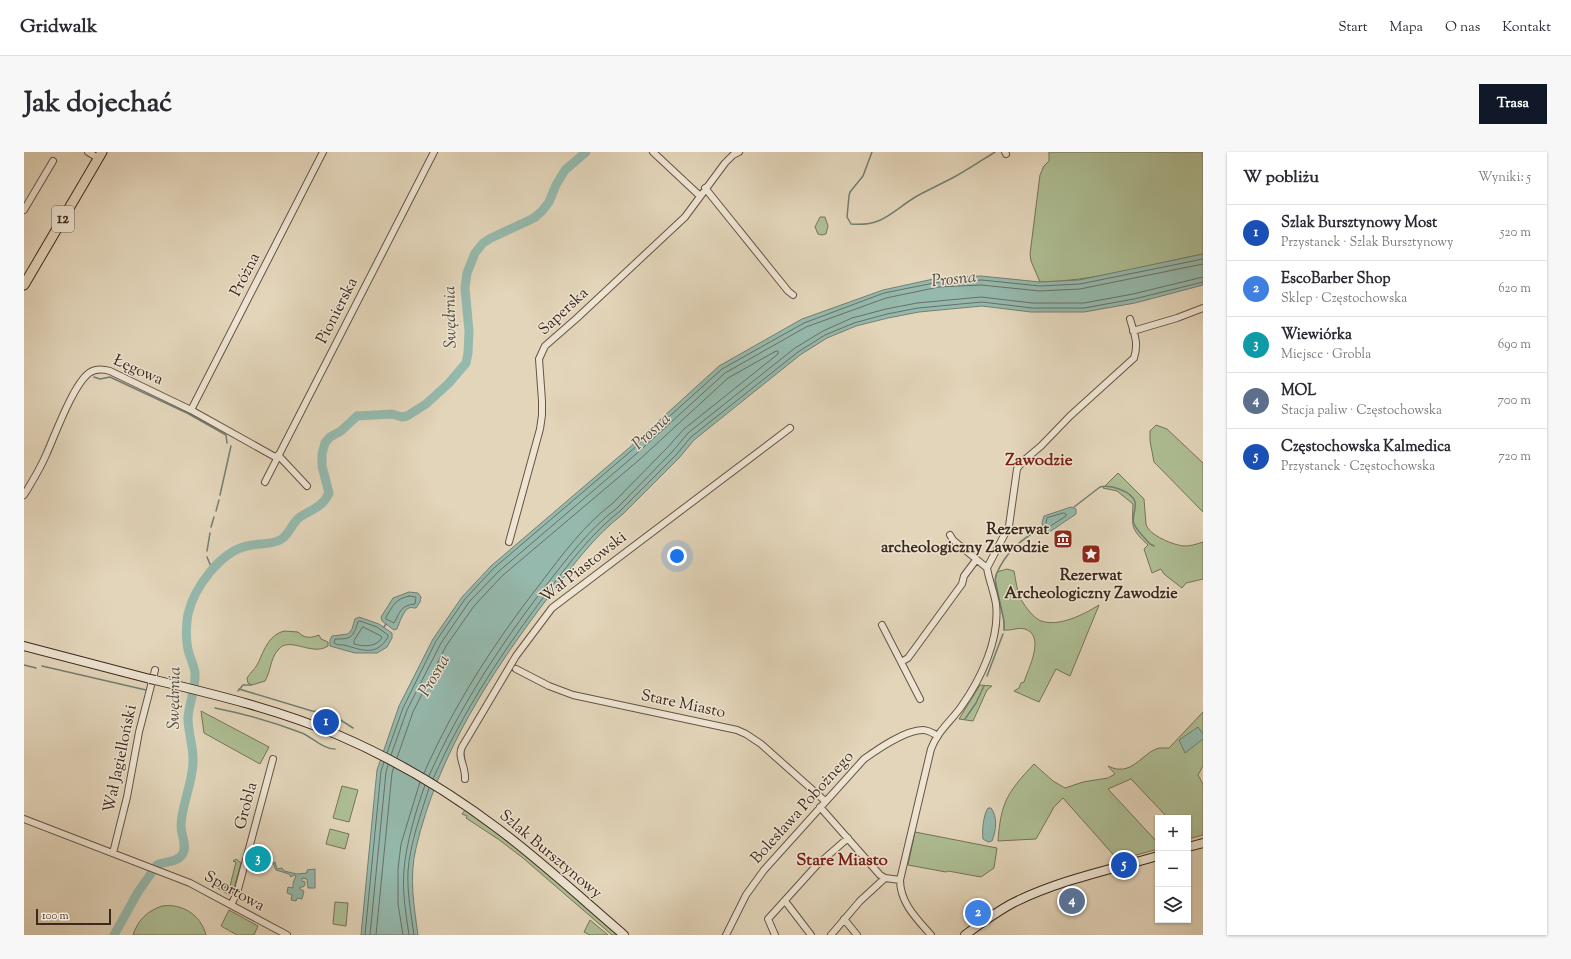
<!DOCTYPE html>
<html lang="pl">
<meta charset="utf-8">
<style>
:root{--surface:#fff;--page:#f7f7f7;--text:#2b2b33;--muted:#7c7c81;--line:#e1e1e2;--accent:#111827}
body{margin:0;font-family:"Sorts Mill Goudy",serif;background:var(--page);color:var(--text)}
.controls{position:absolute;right:12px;bottom:12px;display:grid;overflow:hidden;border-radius:0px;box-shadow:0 1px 3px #0004}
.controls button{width:36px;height:36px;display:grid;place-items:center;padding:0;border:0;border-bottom:1px solid var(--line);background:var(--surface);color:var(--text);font:20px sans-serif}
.scale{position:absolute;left:12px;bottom:10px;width:75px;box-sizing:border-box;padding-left:4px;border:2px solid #3d281d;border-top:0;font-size:11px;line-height:14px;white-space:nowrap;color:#3d281d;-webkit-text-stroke:3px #ede4d2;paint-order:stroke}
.you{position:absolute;left:653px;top:404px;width:14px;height:14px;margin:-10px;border:3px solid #fff;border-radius:50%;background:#1a73e8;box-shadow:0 0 0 6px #1a73e833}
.badge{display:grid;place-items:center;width:26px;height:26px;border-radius:50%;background:var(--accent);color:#fff;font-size:13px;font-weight:700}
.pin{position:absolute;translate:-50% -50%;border:2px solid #fff;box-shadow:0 1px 4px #0006}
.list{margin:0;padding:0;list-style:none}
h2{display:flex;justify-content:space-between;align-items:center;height:52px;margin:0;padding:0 16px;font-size:17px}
h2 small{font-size:13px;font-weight:400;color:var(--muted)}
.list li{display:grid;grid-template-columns:26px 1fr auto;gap:12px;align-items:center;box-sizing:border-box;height:56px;padding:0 16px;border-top:1px solid var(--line)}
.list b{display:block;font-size:15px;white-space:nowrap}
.list p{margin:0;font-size:13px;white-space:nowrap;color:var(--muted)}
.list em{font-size:13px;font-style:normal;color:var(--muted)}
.icon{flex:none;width:22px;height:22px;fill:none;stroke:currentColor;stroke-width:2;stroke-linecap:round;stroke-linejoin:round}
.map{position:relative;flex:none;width:1179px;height:783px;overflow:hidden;border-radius:0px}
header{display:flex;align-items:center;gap:24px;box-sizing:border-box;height:56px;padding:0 20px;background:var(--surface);border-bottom:1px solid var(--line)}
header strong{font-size:19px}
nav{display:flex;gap:22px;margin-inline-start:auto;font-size:14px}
.intro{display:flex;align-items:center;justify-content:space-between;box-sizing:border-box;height:96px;padding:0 24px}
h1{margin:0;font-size:28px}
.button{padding:10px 18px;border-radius:0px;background:var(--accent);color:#fff;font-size:14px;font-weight:700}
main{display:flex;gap:24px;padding:0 24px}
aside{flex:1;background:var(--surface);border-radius:0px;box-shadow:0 1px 3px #0004}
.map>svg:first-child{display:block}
.green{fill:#aebe94;stroke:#767358}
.water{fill:#95b9ad;stroke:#727f73}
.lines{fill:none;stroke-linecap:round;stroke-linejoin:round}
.shore{stroke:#697065;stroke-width:1}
.stream{stroke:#727f73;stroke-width:1.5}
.river{stroke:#95b9ad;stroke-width:9}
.minor-casing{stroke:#665344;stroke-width:8}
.secondary-casing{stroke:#3d281d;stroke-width:10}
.primary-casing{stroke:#3d281d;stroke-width:11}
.minor{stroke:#ede4d2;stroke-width:6}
.secondary{stroke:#ede4d2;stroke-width:8}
.primary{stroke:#e3d5ba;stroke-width:9}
.secondary-bridge-casing{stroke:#3d281d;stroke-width:10;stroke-linecap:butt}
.secondary-bridge{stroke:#ede4d2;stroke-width:8}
.labels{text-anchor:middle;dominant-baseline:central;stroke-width:3;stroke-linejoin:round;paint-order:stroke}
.shield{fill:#ede4d2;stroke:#726053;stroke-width:1}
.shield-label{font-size:15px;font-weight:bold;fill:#3d281d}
.street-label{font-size:16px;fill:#3d281d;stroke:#ede4d2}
.poi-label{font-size:16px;font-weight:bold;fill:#3d281d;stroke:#ede4d2;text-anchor:end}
.water-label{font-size:17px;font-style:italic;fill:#534c41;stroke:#ede4d2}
.neighbourhood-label{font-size:17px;font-weight:bold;fill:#7a1f14;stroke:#ede4d2}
</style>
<header>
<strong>Gridwalk</strong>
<nav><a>Start</a><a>Mapa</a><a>O nas</a><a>Kontakt</a></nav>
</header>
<div class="intro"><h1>Jak dojechać</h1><a class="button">Trasa</a></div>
<main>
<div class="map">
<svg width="1179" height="783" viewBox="0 0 1179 783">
<rect width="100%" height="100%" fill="#e3d5ba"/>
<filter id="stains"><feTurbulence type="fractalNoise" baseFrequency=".005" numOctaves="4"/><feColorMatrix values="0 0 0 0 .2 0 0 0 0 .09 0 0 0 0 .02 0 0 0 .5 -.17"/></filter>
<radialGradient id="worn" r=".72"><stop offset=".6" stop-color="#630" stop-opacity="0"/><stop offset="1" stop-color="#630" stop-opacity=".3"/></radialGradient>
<!-- green -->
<path class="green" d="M 1025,0 L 1179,0 L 1179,102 C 1125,113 1071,129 1016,130 L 1007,109 L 1006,102 L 1016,23 L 1020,14 L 1025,9 Z
M 796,65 L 801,65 L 804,74 L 802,82 L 798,83 L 794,82 L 791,75 Z
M 1132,273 L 1143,277 L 1179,311 L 1179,360 L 1130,310 L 1126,289 L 1126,279 Z
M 1094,321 L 1120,347 C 1121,355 1121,364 1122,372 C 1124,383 1151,394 1161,394 C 1167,394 1173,392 1179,390 L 1179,427 L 1162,431 L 1158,436 L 1140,422 L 1137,417 L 1128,421 L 1120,397 L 1124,393 C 1107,377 1108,376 1109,352 L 1093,339 L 1079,336 Z
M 983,417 L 990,419 C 992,429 993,441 998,449 C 1002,456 1010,466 1017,469 C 1035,475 1059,463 1075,453 L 1046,524 L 1032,517 L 1015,550 L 990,539 L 995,536 L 997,531 L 1000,530 C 1004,517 1022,484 1001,477 C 994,475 987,479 980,478 C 982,462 967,432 973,420 Z
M 260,479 L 274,480 C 281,487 287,486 295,483 L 297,487 L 304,490 L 304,494 C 288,505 265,483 254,498 C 246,507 247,519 241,529 L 228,533 L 224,531 L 223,526 C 226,521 230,518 233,513 C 240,500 243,484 260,479 Z
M 956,533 L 968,534 L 963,538 L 949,569 L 935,567 Z
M 177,559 L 245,595 L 236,612 L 180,581 Z
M 1179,560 L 1179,614 L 1174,623 L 1179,632 L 1179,683 L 1164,687 L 1164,666 L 1144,666 L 1107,627 L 1084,637 L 1134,691 L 1134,697 L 1094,708 L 1039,646 L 1030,655 L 1012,687 L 974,689 C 975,677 976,665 980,654 C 985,638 999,624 1010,612 L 1029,629 L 1041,636 L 1059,630 L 1084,626 L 1091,622 L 1084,614 C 1108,626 1117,601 1135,596 C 1138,596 1142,596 1145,596 Z
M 318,634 L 334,638 L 325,670 L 309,666 Z
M 433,650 L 475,680 L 596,783 L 588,783 L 499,706 L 474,687 L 442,666 L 443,664 L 438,662 L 441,658 L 431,652 Z
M 306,677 L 325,682 L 321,697 L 302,692 Z
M 891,680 L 973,696 L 970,716 L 957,725 L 924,719 L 922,720 L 884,713 Z
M 212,707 L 217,711 L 209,740 L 205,743 L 189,733 L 192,730 L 193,730 L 192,734 L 201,736 L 202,733 L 206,734 L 212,710 L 209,709 Z
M 311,750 L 324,751 L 322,774 L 309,772 Z
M 138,754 C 158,751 177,763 182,783 L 109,783 C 114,768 123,759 138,754 Z
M 205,758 L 234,774 L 230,783 L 213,783 L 197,774 Z
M 566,768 L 584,783 L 566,783 L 560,780 Z"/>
<!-- water -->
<path class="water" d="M 1179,102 L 1179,133 L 1111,151 L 1060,160 L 1007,160 L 958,154 L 895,160 L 864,166 L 832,174 L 803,186 L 776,203 L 670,288 L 655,306 L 599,362 C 570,384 548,415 526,443 C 468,519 414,602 392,696 C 385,725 390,754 394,783 L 337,783 L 353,618 L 375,554 L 409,487 L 438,445 L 467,414 L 605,296 L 695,214 L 778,167 L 859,138 L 914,126 L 957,124 L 1016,130 L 1055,128 Z
M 1047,355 L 1052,357 L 1052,362 L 1024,381 L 1021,380 L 1018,371 L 1020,364 Z
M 385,440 L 394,441 L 397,445 L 396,450 L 392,456 C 389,456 387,455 385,456 C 380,457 375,472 373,477 L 370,478 L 358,469 L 357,465 L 369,446 Z
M 335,465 L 355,472 L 368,481 L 368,486 L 363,495 L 353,501 L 331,501 L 306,494 L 306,488 L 308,484 L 324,482 L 328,477 L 331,467 Z
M 1174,575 L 1179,582 L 1179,587 L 1161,601 L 1155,588 Z
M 964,656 L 967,656 C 974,665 972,679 968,689 L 964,690 L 959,687 C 958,679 959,664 964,656 Z
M 251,710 L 253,717 L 258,716 L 260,719 L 273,722 L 283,721 L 283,718 L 291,717 L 291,736 L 284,736 L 283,727 L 278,726 L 278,729 L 281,730 L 281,733 L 279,735 L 276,735 L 276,737 L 280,739 L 278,747 L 273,746 L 272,749 L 267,748 L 268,743 L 263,741 L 264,735 L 269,736 L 269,731 L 272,724 L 270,723 L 267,725 L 265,722 L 252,718 L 249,711 Z"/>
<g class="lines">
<!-- shore -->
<path class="shore" d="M 1040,361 L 1042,362 L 1042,364 L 1025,375 L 1023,375 L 1022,371 L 1023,366 Z
M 385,444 L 392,445 L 391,452 C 377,453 376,460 370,471 L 362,467 L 362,465 C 369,454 371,447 385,444 Z
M 336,469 L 353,475 L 364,483 L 364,485 C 352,505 339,498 320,493 C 316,493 313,493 310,491 L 311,487 C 327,487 329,486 334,470 Z
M 339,475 L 357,484 L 358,486 C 352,495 340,495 330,492 L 330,489 Z
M 363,601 L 379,556 L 412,489 L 441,447 L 470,416 L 607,299 L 698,217 L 780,171 L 860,141 L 915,130 L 958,128 L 1016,134 L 1056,132 L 1179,107
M 367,603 L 383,558 L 417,491 L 445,450 L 474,420 L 611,303 L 701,221 L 782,175 L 862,146 L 915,135 L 957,133 L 1016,139 L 1056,137 L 1179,112
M 373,606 L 389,560 L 422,494 L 450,454 L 478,424 L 615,308 L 704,226 L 752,199 L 754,199 L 754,202 L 660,277 L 643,296 L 589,351 C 560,373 538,403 516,432 C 470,491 430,553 400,621
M 405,624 C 435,556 475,495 520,436 C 542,408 564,378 593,356 L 648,300 L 664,281 L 771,196 L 799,179 L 828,166 L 862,157 L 893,151 L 957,145 L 1008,151 L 1060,151 L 1109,142 L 1179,125
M 409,627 C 439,559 480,497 525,438 C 546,410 568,381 596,359 L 652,303 L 667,285 L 774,200 L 801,183 L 830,171 L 863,162 L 894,156 L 958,150 L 1008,156 L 1060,156 L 1110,147 L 1179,130
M 341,783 L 357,619 L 360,610
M 346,783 L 362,620 L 364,613
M 352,783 L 368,621 L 370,615
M 379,783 L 374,752 L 374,717 L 377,692 L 396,630
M 385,783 C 382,762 378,740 380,718 C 382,692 392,658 401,633
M 390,783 C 387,762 383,741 384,719 C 386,691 397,662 405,636"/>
<!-- stream -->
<path class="stream" d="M 848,0 L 839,24 L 826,40 L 825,44 L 823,65 L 827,72 C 860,75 869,58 893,44 C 906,37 919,31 932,24 C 945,17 958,8 971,0
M 70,225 L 76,227 L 86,225 L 163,261 L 202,283 L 203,291
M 196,343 L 207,294
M 1050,355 L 1076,335 C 1085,332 1108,339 1111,350 C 1113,357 1107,365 1110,372 C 1114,380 1121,386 1126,392 L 1130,394
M 192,359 L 195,348
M 187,375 L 190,365
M 183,399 L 186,381
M 183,405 L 188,417
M 360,475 L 362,472
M 980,478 L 980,469 L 971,428 L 972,423 C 982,399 997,388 1018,375
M 0,513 L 12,516
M 18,514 L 122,538
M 963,524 L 979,482
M 215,537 L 288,559 L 299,560 L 312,565 L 329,576
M 214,539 L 219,533 L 227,533
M 191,556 C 221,562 250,570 278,581 C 289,586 299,597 311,597
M 941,567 L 952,551 L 960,534"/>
<!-- river -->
<path class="river" d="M 90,783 L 114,740 L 133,713 C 141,709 152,711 158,703 C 164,695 157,683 157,674 C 157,655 168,633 169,611 C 170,596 164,581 164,566 C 165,551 172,536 171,521 C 170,513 166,506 164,498 C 162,487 162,473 164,462 C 170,436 196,400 223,394 C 234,391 246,393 256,388 C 266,383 267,371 276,365 C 288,357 298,356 305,341 L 298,314 L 298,302 L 301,291 L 306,285 L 317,279 L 333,264 L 368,262 L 378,265 L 383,264 L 402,252 L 425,231 L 442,211 L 444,201 L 445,179 L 441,136 L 443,121 L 451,101 L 459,91 L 467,86 L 510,66 L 518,59 L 525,50 L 532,33 L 541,18 L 562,0"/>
<!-- minor casing -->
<g class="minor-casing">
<path id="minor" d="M 64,0 L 74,6
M 629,0 L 676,44
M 981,0 L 982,2
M 681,36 L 764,139 L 769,143
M 0,58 L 29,9
M 1109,179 L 1153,166 L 1179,156
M 167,258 L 299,0
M 254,303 L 283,334
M 241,330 L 410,0
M 0,343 C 8,330 16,317 22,303 C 31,283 49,233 65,221 C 72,216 79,217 86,219 L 167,258 L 253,306
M 926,383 L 929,388 L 963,416
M 485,390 L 516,277 L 518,263 L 518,249 L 515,207 L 521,194 L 553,166 L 661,65 L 701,11 L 709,3 L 715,0
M 858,473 L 896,547
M 877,510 L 884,506 L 938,432 L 940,424 L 952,408
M 492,517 L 525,534 L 549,543 L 713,578 L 722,582 L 737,592 L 801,649
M 441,627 C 442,615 433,605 438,595 L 492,504 L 528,456 L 766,276
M 796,655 L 856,723 L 861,726 L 876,728
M 0,667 L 166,731 L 263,783
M 89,701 L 103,645 L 115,580 L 131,518
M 761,749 L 787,783
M 207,753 L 213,741 L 249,607
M 820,767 L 833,783
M 702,783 L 722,743 L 740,718 L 840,607 C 854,597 881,578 899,578 C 904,578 909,581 914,584
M 751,783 L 744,767 L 792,714 L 824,686
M 807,783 L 836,749 L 861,726
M 907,783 C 893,767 876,751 876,728 L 907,597 C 913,580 927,569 937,555 C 957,527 976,487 972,452 C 970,440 965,428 963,416 L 985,374 L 993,317 L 998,310 L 1017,294 L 1046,264 L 1110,206 C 1115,191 1110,181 1106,167"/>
</g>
<!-- secondary casing -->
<g class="secondary-casing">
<path id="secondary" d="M 0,494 L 126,527
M 131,528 C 193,543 255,558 314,583 C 370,607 424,639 473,676 C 517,709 558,747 600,783
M 1164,695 L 1179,691
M 941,783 C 956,772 972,760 989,751 C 1035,728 1085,718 1134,704"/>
</g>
<!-- primary casing -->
<g class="primary-casing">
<path id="primary" d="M 0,133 L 78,0"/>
</g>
<!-- minor -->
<use href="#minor" class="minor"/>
<!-- secondary -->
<use href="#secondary" class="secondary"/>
<!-- primary -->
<use href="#primary" class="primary"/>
<!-- secondary-bridge casing -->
<g class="secondary-bridge-casing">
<path id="secondary-bridge" d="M 126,527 L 131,528"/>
</g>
<!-- secondary-bridge -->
<use href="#secondary-bridge" class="secondary-bridge"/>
</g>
<!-- icons -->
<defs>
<g id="museum-square" transform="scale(1)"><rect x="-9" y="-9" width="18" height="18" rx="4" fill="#8f2418" stroke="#ede4d2"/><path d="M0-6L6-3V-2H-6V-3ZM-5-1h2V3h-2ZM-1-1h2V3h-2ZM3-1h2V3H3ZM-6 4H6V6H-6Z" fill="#fff"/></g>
<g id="sight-square" transform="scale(1)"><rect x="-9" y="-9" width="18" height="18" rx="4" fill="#8f2418" stroke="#ede4d2"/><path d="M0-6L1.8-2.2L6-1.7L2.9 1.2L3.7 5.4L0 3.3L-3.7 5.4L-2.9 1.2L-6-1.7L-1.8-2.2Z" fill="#fff"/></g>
</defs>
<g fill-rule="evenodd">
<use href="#museum-square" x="1039" y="387"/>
<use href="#sight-square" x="1067" y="402"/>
</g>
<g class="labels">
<!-- shield labels -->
<rect class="shield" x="28" y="54" width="22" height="26" rx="3"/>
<g class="shield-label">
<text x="39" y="67">12</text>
</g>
<!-- street labels -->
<g class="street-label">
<text transform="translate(222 123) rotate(-63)">Próżna</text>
<text transform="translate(314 159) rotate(-63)">Pionierska</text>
<text transform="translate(540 160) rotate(-43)">Saperska</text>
<text transform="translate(114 219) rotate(24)">Łęgowa</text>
<text transform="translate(560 416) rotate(-38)">Wał Piastowski</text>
<text transform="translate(659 553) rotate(12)">Stare Miasto</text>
<text transform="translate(97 607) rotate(-78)">Wał Jagielloński</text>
<text transform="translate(223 654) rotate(-75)">Grobla</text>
<text transform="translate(779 656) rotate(-48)">Bolesława Pobożnego</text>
<text transform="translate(526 703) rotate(40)">Szlak Bursztynowy</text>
<text transform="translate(210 740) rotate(29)">Sportowa</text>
</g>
<!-- poi labels -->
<g class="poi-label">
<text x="1025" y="378">Rezerwat<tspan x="1025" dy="18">archeologiczny Zawodzie</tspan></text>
<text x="1067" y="424" text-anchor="middle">Rezerwat<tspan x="1067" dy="18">Archeologiczny Zawodzie</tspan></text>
</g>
<!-- water labels -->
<g class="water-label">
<text transform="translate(930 128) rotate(-6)">Prosna</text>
<text transform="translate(427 165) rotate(-91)">Swędrnia</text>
<text transform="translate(628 280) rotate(-43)">Prosna</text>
<text transform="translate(411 524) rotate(-60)">Prosna</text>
<text transform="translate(151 546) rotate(-89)">Swędrnia</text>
</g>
<!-- neighbourhood labels -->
<g class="neighbourhood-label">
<text x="1015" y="309">Zawodzie</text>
<text x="818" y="709">Stare Miasto</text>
</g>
</g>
<rect width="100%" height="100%" filter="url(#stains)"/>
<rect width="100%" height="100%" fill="url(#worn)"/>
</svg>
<div class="controls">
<button>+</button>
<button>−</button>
<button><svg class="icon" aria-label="layers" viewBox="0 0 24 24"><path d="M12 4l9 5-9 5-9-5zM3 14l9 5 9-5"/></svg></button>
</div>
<div class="scale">100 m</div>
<div class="you"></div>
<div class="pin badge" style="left:302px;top:570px;background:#1a4fb4">1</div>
<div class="pin badge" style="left:954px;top:761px;background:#3f7fe0">2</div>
<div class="pin badge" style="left:234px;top:707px;background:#0f9aa8">3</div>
<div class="pin badge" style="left:1048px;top:749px;background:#5c6f8a">4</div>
<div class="pin badge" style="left:1100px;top:713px;background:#1a4fb4">5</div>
</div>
<aside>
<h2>W pobliżu<small>Wyniki: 5</small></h2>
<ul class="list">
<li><span class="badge" style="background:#1a4fb4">1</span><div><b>Szlak Bursztynowy Most</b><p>Przystanek · Szlak Bursztynowy</p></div><em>520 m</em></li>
<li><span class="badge" style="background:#3f7fe0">2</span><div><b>EscoBarber Shop</b><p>Sklep · Częstochowska</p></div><em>620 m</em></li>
<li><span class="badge" style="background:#0f9aa8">3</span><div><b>Wiewiórka</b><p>Miejsce · Grobla</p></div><em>690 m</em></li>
<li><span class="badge" style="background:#5c6f8a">4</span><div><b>MOL</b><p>Stacja paliw · Częstochowska</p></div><em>700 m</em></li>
<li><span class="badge" style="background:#1a4fb4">5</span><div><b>Częstochowska Kalmedica</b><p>Przystanek · Częstochowska</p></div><em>720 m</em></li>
</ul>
</aside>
</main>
